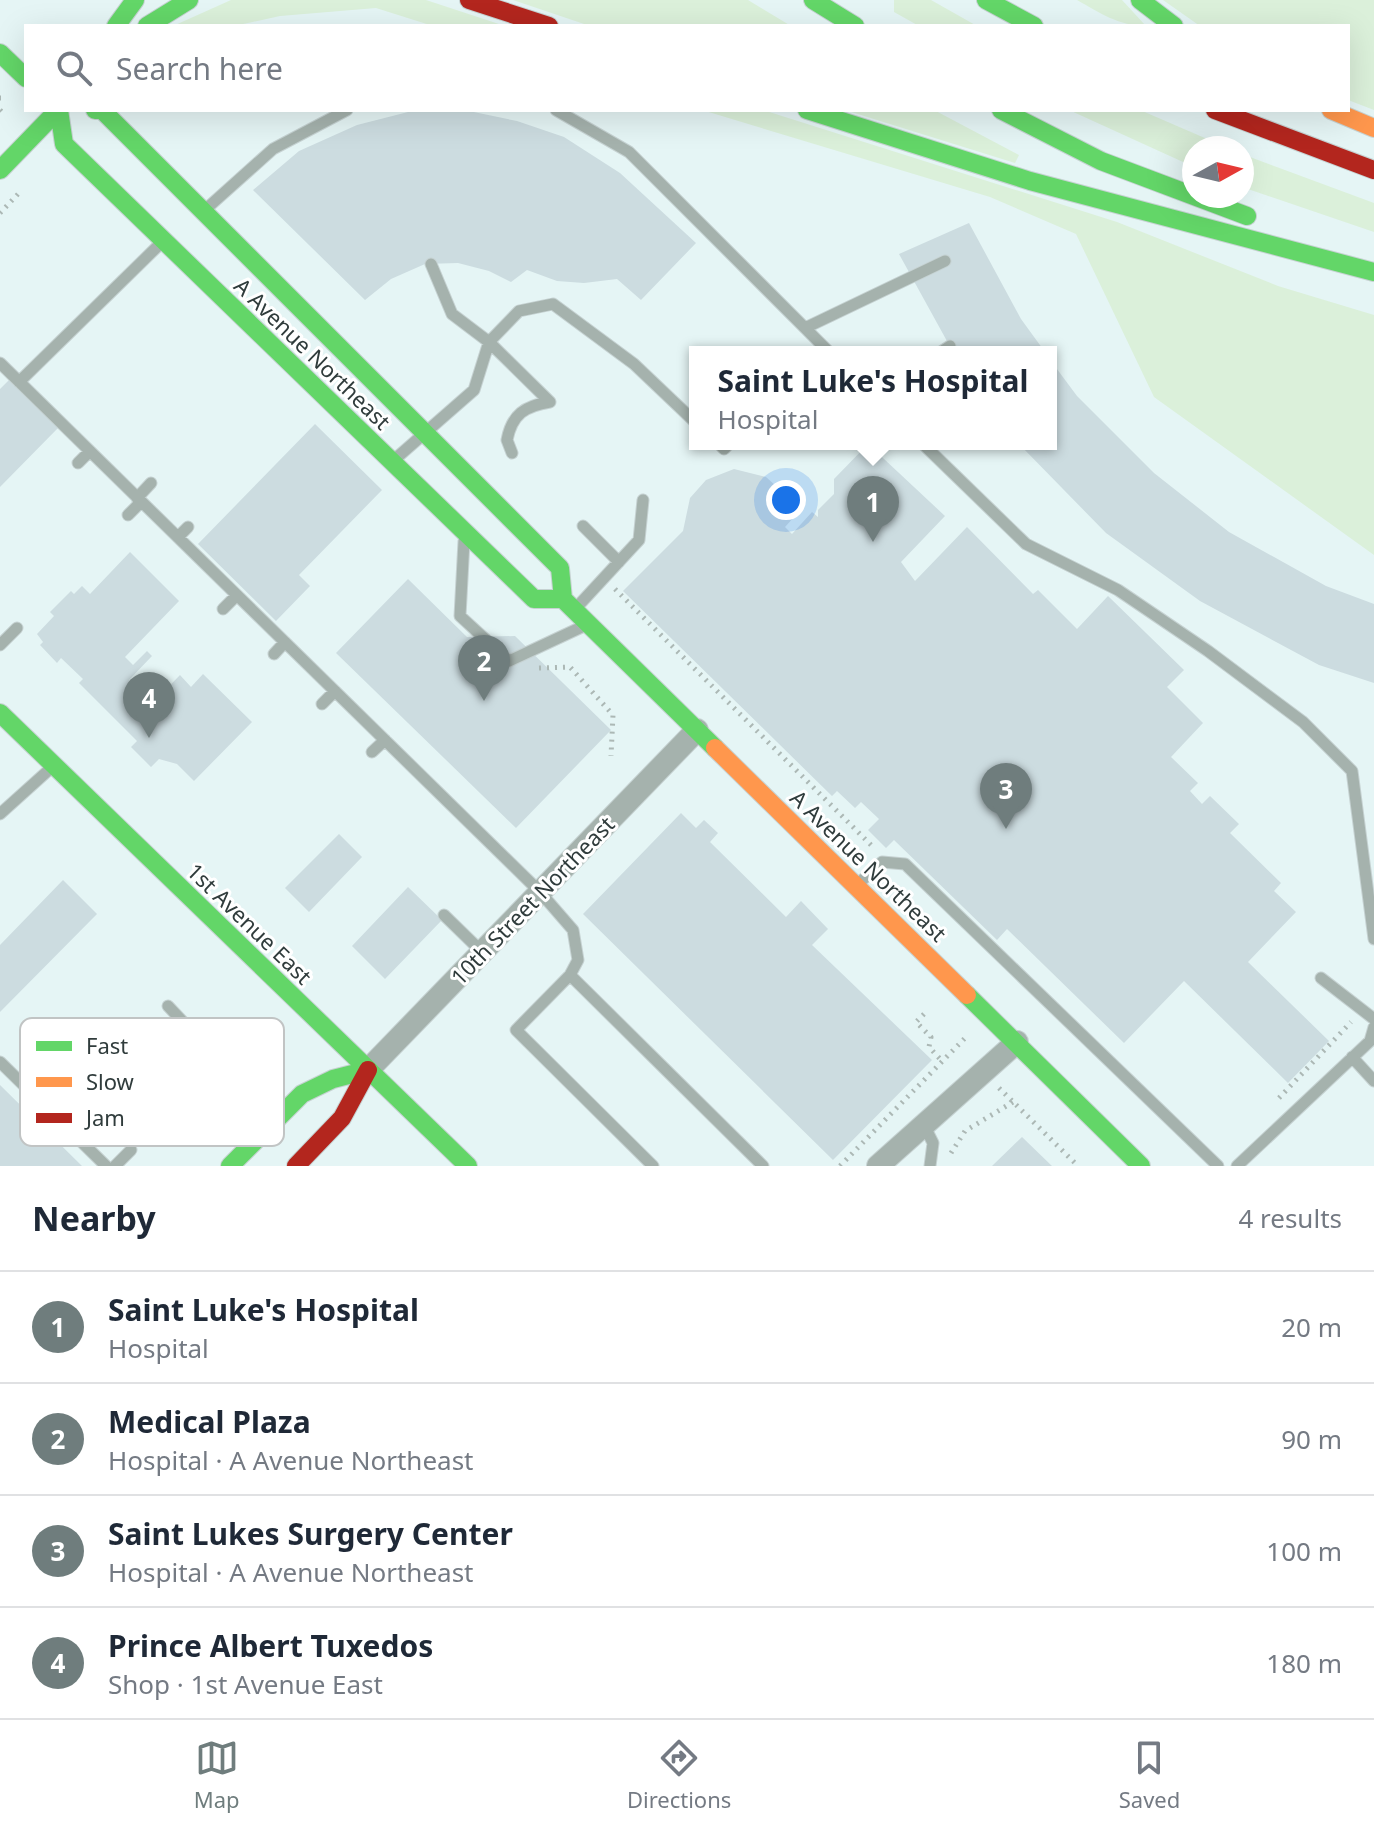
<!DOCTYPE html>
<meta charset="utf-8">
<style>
:root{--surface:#fff;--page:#f2f2f3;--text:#1f2937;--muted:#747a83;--line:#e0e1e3;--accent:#6f7d7d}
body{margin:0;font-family:"Noto Sans",sans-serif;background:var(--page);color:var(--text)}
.compass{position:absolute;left:1182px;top:136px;width:72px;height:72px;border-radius:50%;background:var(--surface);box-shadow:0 8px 32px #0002;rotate:82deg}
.you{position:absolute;left:786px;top:500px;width:28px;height:28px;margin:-20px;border:6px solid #fff;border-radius:50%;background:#1a73e8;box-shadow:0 0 0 12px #1a73e833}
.badge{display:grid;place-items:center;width:52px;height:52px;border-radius:50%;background:var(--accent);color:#fff;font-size:26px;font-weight:700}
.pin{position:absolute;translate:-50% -66px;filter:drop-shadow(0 2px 4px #0008)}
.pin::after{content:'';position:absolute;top:42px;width:28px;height:24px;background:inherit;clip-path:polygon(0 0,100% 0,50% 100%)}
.popup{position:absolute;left:689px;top:346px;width:368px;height:104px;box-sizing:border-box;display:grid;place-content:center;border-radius:0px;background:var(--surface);filter:drop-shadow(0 2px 6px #0005);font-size:26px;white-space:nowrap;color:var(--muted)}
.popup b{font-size:30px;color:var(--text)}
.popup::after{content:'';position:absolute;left:50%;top:100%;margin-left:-16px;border:16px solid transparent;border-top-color:var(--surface)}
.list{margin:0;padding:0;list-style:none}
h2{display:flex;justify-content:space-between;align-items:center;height:104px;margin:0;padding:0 32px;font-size:34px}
h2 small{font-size:26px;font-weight:400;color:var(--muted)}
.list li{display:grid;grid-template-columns:52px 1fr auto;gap:24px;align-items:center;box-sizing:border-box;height:112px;padding:0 32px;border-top:2px solid var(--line)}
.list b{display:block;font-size:30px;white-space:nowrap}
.list p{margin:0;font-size:26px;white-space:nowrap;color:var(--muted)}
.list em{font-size:26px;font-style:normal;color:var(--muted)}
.icon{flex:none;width:44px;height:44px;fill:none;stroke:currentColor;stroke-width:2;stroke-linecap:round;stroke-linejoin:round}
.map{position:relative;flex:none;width:1374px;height:1166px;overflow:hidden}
.search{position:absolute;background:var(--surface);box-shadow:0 8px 32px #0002;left:24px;right:24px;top:24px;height:88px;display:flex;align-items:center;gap:20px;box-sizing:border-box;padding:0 28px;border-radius:0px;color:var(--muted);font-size:30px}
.sheet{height:552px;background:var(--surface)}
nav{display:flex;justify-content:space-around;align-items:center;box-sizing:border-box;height:112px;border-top:2px solid var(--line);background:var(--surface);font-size:22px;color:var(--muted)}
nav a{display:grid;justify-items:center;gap:4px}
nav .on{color:var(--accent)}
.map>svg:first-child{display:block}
.green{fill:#dbf0da}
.building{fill:#ccdce0}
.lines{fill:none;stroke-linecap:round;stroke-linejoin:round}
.lane-casing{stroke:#c6d2d2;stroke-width:13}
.street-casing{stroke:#c6d2d2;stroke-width:24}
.fast-casing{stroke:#c6d2d2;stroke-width:20}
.slow-casing{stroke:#c6d2d2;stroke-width:20}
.jam-casing{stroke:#c6d2d2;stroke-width:20}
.path{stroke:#acb8b5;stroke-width:5;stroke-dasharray:2 6;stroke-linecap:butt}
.lane{stroke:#a5b2ad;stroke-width:11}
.street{stroke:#a5b2ad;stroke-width:22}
.fast{stroke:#63d668;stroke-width:18}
.slow{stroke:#ff974d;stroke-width:18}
.jam{stroke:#b3261e;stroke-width:18}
.labels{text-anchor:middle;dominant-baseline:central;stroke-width:6;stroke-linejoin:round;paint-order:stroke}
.street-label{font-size:22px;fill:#303c3c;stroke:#fff}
.key{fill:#fff;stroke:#c1c4c4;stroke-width:2}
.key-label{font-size:22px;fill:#303c3c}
</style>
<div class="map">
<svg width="1374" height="1166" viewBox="0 0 1374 1166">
<rect width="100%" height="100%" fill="#e5f5f5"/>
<!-- green -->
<path class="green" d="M 231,0 L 426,0 L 505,26 L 433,26 L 376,8 L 280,16 L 234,26 L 173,26 Z
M 513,0 L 748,0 L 791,26 L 590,26 Z
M 894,0 L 931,0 L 977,26 L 919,26 L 894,12 Z
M 1077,0 L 1122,0 L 1146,26 C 1119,26 1100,13 1077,0 Z
M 1163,0 L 1374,0 L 1374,110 L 1348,100 L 1348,26 L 1200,26 Z
M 702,110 L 763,110 L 1117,222 L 1278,286 L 1374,315 L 1374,555 L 1154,397 L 1076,234 L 990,197 Z
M 845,110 L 934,110 L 1019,155 L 1015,163 Z
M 1069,110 L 1140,110 L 1228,148 L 1194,148 L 1194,167 Z
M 1242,154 L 1374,203 L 1374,232 L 1242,187 Z
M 275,1075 L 280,1086 L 277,1093 L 233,1138 L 225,1130 L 269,1087 Z"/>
<!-- building -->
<path class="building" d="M 469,111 L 517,121 L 564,137 L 620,173 L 696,243 L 641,300 L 617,279 L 584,283 L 557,281 L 527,270 L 511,282 L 489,271 L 458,263 L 425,264 L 391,279 L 365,300 L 253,190 L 299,151 L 357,125 L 408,112 Z
M 969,223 L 1021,319 L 1045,352 L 953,352 L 899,254 Z
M 1051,361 L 1077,396 L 1154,473 L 1229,532 L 1326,586 L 1374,604 L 1374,683 L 1319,665 L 1200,601 L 1106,533 L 1019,444 L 1051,444 Z
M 9,380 L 58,428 L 0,487 L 0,389 Z
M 315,424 L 382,490 L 299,575 L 310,586 L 276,621 L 198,544 Z
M 868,444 L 945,516 L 901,562 L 915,581 L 967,527 L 1033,594 L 1038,590 L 1077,629 L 1108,596 L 1184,670 L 1167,687 L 1203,723 L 1171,757 L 1198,783 L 1190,791 L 1202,804 L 1210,796 L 1239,824 L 1230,833 L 1281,883 L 1274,891 L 1296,912 L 1248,962 L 1329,1041 L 1288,1083 L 1184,981 L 1124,1043 L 1007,929 L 997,940 L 894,840 L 886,848 L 868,830 L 879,819 L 861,802 L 855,808 L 837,791 L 832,796 L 623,591 L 683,531 L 690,498 L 706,480 L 734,469 L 766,477 L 787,496 L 794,517 L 785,527 L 792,534 L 812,512 L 818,517 L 818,510 L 834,494 L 834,479 Z
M 130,552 L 179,601 L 125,657 L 133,665 L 147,651 L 152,656 L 129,680 L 152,704 L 180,675 L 191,687 L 203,674 L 252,722 L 194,781 L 177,764 L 159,759 L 151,767 L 131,747 L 137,741 L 79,683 L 83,679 L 61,658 L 57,663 L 40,645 L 43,642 L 37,634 L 54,616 L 50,612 L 71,591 L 74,594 L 82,586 L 90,594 Z
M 408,579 L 467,637 L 515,636 L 611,730 L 516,828 L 336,653 Z
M 681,813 L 696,828 L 704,820 L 718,833 L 710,842 L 786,917 L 801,901 L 828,929 L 812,945 L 932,1060 L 833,1160 L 583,914 Z
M 339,834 L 362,857 L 309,912 L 285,888 Z
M 63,880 L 97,914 L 0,1012 L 0,945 Z
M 408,887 L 442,920 L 385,979 L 352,946 Z
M 0,1085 L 82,1166 L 0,1166 Z
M 1022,1137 L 1052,1166 L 992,1166 Z"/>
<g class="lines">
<!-- lane casing -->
<g class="lane-casing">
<path id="lane" d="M 556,110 L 629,152 L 829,352
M 206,209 L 273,149 L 347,110
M 431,264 L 452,314 L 489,342 L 550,402
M 805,328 L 945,261
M 941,352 L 950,346
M 0,363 L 540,892 L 573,930 L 578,960 L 570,975
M 19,382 L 161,243
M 719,444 L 724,449 L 729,444
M 923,444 L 1026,544 L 1118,590 L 1208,651 L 1303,722 L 1352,771 L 1374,939
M 512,453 L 507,440 C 512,414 525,406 550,402
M 394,460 L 474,390 L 489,342 L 519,311 L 553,304 L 634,364 L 695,422
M 78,463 L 90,451
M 137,498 L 151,483
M 128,515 L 141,502
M 583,526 L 619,562
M 178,537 L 188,527
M 464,541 L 460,616 L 509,661 L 586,625
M 577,607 L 639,540 L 643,500
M 223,609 L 237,595
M 0,645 L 17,628
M 274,654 L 285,642
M 322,704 L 335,691
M 372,752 L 385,740
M 0,814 L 51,768
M 858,884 L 882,862 L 905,864 L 1218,1166
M 444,915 L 482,952
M 1321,978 L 1374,1019
M 168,1006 L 219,1060
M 1352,1057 L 1374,1081
M 0,1062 L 106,1166
M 57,1119 L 79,1097
M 924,1125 L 933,1143 L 930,1166
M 115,1166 L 131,1150
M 653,1166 L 516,1030 L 570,975 L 763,1166
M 1237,1166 L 1370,1041 L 1374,1027"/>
</g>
<!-- street casing -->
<g class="street-casing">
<path id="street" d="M 368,1070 L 697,730
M 878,1166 L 1017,1042"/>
</g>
<!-- fast casing -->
<g class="fast-casing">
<path id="fast" d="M 813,0 L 855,26
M 986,0 L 1034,26
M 1140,0 L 1174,26
M 116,26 L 135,0
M 147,26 L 189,0
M 0,53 L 26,78
M 59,110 L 64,144 L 534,599 L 563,599
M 95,110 L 102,110 L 560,568 L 563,599 L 715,748
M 807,110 L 1030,181 L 1374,272
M 1001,110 L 1101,161 L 1247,216
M 0,170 L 58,110
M 0,713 L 468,1166
M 967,995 L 1141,1166
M 230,1166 L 302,1094 L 333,1079 L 368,1070"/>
</g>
<!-- slow casing -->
<g class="slow-casing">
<path id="slow" d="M 1331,110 L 1374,128
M 715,748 L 967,995"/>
</g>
<!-- jam casing -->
<g class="jam-casing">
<path id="jam" d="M 469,0 L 549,26
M 1215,110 L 1374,170
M 296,1166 L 342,1118 L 368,1070"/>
</g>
<!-- path -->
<path class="path" d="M 0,98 L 1,98
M 0,110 L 3,113
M 0,213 L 19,193
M 615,589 L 873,847
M 539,668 L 570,667 L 613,715 L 611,756
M 924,1014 L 916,1022 L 931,1037 L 929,1047 L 942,1061
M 999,1088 L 1078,1166
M 1279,1098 L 1351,1022
M 951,1153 L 965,1131 L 1013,1102
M 840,1166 L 968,1035"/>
<!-- lane -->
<use href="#lane" class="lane"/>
<!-- street -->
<use href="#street" class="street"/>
<!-- fast -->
<use href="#fast" class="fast"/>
<!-- slow -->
<use href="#slow" class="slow"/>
<!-- jam -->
<use href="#jam" class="jam"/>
</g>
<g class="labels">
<!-- street labels -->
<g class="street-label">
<text transform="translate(313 353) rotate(44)">A Avenue Northeast</text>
<text transform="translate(869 865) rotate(44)">A Avenue Northeast</text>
<text transform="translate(532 900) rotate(-46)">10th Street Northeast</text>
<text transform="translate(250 923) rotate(44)">1st Avenue East</text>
</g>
</g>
<!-- legend -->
<rect x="20" y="1018" width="264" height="128" rx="12" class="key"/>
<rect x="36" y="1041" width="36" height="10" fill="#63d668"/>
<rect x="36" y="1077" width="36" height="10" fill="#ff974d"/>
<rect x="36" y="1113" width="36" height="10" fill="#b3261e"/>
<g class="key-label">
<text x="86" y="1054">Fast</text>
<text x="86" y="1090">Slow</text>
<text x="86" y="1126">Jam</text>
</g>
</svg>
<svg class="compass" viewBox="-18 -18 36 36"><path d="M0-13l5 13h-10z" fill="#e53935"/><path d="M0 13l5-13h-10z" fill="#747a83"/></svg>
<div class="you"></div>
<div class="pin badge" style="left:873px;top:542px">1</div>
<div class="popup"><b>Saint Luke's Hospital</b>Hospital</div>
<div class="pin badge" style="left:484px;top:701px">2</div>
<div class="pin badge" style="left:1006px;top:829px">3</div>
<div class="pin badge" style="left:149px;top:738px">4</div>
<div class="search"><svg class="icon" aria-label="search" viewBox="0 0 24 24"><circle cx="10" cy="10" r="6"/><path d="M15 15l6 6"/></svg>Search here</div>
</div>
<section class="sheet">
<h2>Nearby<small>4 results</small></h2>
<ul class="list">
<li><span class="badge">1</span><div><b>Saint Luke's Hospital</b><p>Hospital</p></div><em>20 m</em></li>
<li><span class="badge">2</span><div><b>Medical Plaza</b><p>Hospital · A Avenue Northeast</p></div><em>90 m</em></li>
<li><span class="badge">3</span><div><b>Saint Lukes Surgery Center</b><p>Hospital · A Avenue Northeast</p></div><em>100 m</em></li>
<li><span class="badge">4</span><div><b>Prince Albert Tuxedos</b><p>Shop · 1st Avenue East</p></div><em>180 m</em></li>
</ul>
</section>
<nav>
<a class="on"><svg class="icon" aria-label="map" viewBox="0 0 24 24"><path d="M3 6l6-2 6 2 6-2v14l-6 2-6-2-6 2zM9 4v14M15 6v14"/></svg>Map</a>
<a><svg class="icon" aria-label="directions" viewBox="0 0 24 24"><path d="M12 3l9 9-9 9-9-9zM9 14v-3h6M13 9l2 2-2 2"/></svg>Directions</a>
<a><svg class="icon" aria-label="saved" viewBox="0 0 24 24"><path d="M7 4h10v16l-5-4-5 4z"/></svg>Saved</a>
</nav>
